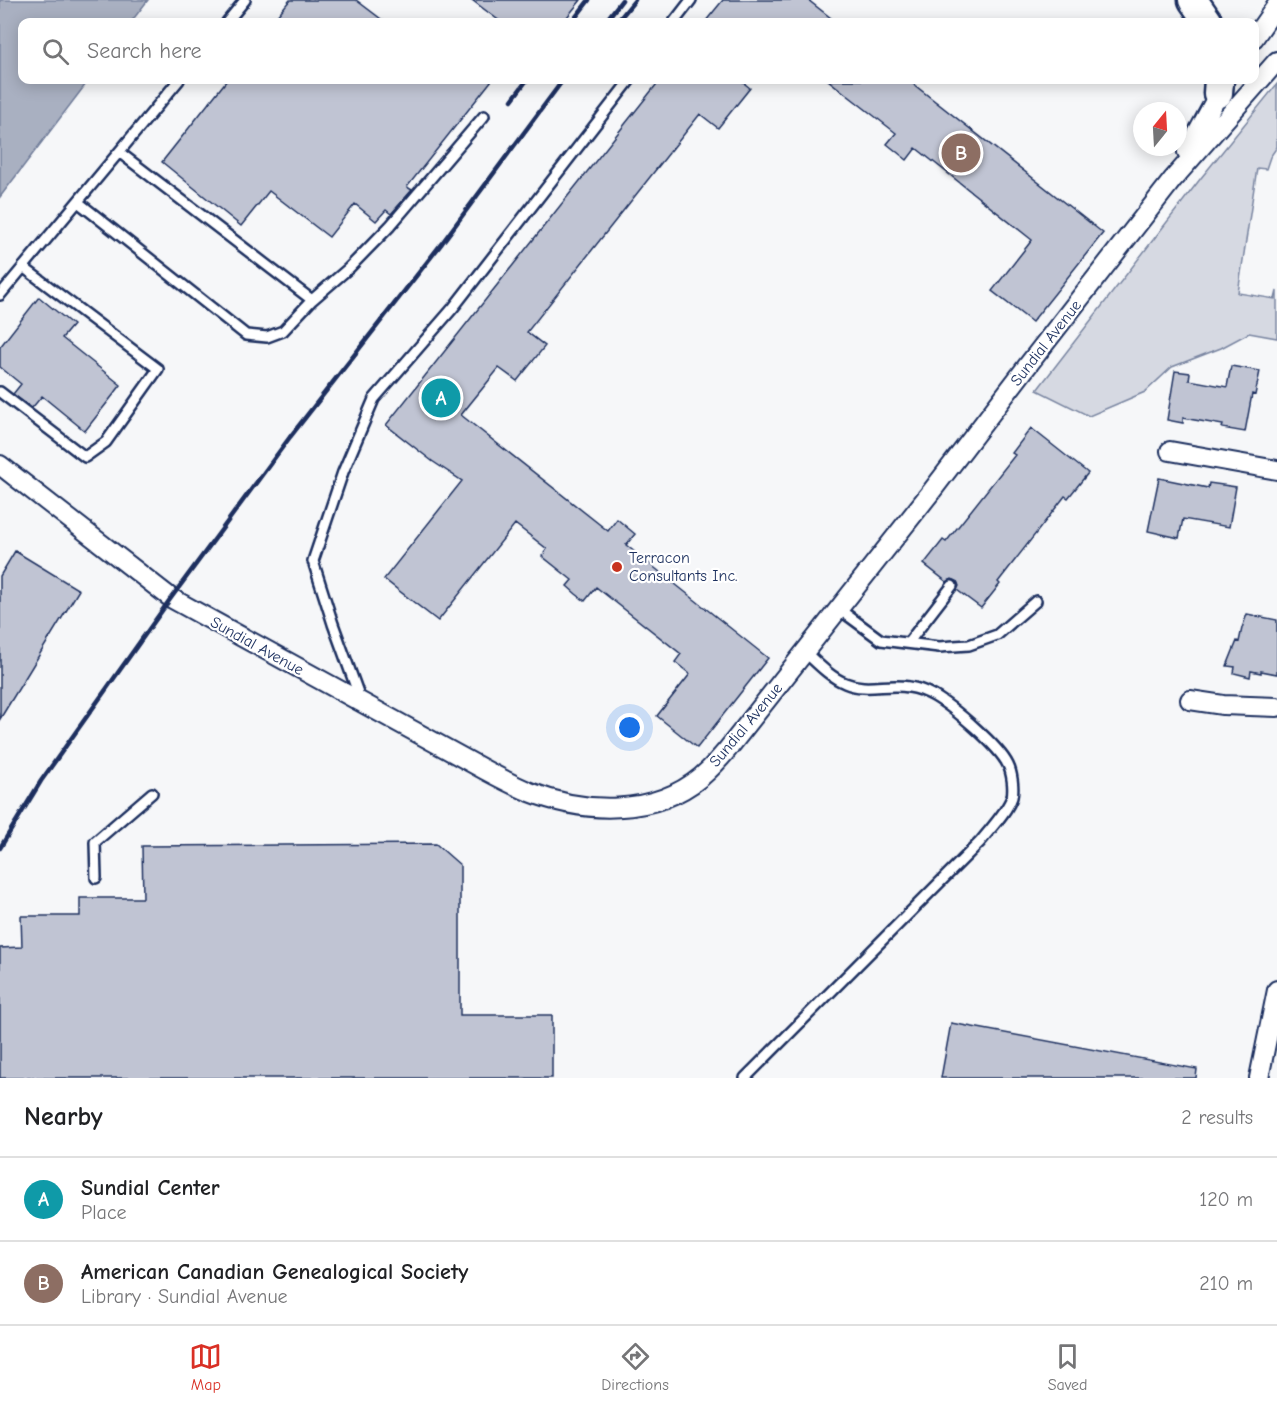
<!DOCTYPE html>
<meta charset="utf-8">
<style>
:root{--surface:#fff;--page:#f6f6f6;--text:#202124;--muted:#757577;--line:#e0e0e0;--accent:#d93025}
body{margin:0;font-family:"Comic Neue",sans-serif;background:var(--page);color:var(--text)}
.compass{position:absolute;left:1133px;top:102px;width:54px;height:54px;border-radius:50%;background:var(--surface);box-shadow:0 3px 15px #0003;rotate:18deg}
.you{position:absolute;left:630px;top:728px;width:21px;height:21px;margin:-15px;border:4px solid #fff;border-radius:50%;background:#1a73e8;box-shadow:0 0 0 9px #1a73e833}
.badge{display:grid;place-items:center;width:39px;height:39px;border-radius:50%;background:var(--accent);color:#fff;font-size:20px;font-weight:700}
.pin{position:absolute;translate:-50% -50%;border:3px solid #fff;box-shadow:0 2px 6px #0006}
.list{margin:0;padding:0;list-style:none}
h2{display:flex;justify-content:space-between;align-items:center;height:78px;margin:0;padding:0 24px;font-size:26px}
h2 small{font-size:20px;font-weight:400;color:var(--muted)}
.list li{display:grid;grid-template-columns:39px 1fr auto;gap:18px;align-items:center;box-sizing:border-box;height:84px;padding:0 24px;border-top:2px solid var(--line)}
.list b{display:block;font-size:22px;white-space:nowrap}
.list p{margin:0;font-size:20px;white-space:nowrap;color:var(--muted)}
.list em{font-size:20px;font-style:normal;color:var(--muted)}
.icon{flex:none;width:33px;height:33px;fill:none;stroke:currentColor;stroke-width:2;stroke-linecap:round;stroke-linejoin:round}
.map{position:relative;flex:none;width:1277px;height:1078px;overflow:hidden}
.search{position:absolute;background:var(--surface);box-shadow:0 3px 15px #0003;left:18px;right:18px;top:18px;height:66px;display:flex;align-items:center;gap:15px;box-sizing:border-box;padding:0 21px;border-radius:12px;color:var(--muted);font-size:22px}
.sheet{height:246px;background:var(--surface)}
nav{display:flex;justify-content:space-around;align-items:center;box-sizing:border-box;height:84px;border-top:2px solid var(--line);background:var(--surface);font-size:16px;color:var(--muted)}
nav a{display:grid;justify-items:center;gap:3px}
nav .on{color:var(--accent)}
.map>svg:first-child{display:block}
.green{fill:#d6d9e2;stroke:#7884a0;stroke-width:1.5}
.water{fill:#a9b0c1;stroke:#707c99;stroke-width:1.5}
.building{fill:#c0c4d3;stroke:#1b2f5e;stroke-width:1.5}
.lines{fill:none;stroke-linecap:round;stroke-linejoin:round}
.service-casing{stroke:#1b2f5e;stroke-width:14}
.minor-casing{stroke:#1b2f5e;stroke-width:22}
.primary-casing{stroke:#1b2f5e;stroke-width:33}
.service{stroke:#fff;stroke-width:9}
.minor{stroke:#fff;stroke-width:18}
.primary{stroke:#fff;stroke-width:28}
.rail{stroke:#1b2f5e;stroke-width:4.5}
.poi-dot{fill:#c8321e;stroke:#fff;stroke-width:2}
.labels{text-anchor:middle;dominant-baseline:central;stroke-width:4.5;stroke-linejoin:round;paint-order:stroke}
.street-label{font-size:16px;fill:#1b2f5e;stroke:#fff}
.poi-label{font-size:16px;fill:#1b2f5e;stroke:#fff;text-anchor:start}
</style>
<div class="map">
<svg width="1277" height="1078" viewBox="0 0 1277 1078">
<rect width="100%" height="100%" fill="#f6f7f9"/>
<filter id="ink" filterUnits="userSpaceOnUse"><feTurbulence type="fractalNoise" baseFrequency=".0167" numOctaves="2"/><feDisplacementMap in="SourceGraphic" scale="12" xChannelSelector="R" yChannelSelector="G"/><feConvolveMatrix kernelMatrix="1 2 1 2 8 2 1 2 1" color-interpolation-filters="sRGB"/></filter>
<g filter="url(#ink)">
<!-- green -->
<path class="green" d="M 1277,84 L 1277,147 L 1270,157 L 1266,169 L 1257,168 L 1238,293 L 1275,299 L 1277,291 L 1277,338 L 1249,333 L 1221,348 L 1172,367 L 1145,392 L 1089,416 L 1037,390 L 1201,178 Z"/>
<!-- water -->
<path class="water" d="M 0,0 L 148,0 L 131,22 L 22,22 L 22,80 L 89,80 L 0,197 Z"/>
<!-- building -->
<path class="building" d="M 290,0 L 356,0 L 385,22 L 272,22 Z
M 472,0 L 581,0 L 563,22 L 501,22 Z
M 723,0 L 808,0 L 836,22 L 705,22 Z
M 227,80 L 492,80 L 407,187 L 412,190 L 391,214 L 386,210 L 376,221 L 355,204 L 329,237 L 269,191 L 241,226 L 162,162 Z
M 660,80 L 740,80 L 750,88 L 718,128 L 700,114 L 527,332 L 545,346 L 517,381 L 499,368 L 461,415 L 608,531 L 617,519 L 635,534 L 626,545 L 768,658 L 697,748 L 657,716 L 690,674 L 675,662 L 681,654 L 596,587 L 585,601 L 576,594 L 567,586 L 572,580 L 542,556 L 547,549 L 515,524 L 438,621 L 384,579 L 462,481 L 432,461 L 386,425 Z
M 828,80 L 908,80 L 1103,233 L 1032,322 L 992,291 L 1032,240 L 916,148 L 907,160 L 887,144 L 896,133 Z
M 39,297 L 73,325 L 62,338 L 121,385 L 85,431 L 42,396 L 32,408 L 13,394 L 21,384 L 0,367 L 0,347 Z
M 1231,366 L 1260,371 L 1255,395 L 1252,394 L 1245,432 L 1222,428 L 1223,425 L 1183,418 L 1183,423 L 1167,420 L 1175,371 L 1190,373 L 1189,380 L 1227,387 Z
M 1031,428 L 1088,473 L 1068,498 L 1065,496 L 998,582 L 1000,584 L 981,608 L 957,590 L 959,586 L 957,581 L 952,579 L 947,582 L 924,564 L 943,540 L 946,542 L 1015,455 L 1012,453 Z
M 1159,478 L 1208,488 L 1209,483 L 1236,487 L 1229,527 L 1183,519 L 1179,538 L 1148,531 Z
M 15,551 L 79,590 L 0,719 L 0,576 Z
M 1247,614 L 1277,620 L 1277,674 L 1261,671 L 1261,673 L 1251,671 L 1250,677 L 1234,673 L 1235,667 L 1227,666 L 1237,641 L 1239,642 L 1242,628 Z
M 436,844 L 460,865 L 460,1015 L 552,1015 L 552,1078 L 0,1078 L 0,948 L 22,947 L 21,916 L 80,916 L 80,898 L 143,898 L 142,846 Z
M 951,1023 L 1197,1069 L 1196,1078 L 941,1078 Z"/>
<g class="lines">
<!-- service casing -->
<g class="service-casing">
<path id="service" d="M 227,22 L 245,0
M 674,22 L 691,0
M 119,152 L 312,300
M 78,202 L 246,335 L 267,337 L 283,331 L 312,300 L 349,268 L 390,226 L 484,116
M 0,295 L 179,80
M 0,392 L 85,457 L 106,442 L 158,369 L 23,267
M 839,609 L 881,640 L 939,647 L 969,645 L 997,635 L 1036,601
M 908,643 L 952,586
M 361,701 L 333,624 L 313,561 L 343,472 L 374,399 L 453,308 L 630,80
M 96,878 L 95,842 L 152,793
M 745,1078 L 980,842 C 990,829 1007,812 1012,797 C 1014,788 1012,773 1008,765 C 999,746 953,707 934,696 C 927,692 917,688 909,687 C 887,683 866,692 845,683 C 830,677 817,663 805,652"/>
</g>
<!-- minor casing -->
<g class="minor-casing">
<path id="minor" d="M 1254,38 L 1277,5
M 1187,152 L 1224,84
M 1170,451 L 1277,470
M 0,465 L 171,598 L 485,770 C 500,778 515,786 530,792 C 585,814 654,816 701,777 C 714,766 725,753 735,740 L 931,492 L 1028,365 L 1173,179 L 1277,61
M 1190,700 L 1223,705 L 1277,707
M 1259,1078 L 1277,990"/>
</g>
<!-- primary casing -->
<g class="primary-casing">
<path id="primary" d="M 1193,0 L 1208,22
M 1218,93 L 1219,80"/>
</g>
<!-- service -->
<use href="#service" class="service"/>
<!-- minor -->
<use href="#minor" class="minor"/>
<!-- primary -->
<use href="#primary" class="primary"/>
<!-- rail -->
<path class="rail" d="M 572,22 L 589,0
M 605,22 L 622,0
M 617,22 L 635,0
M 512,100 L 527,80
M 0,848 L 41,781 L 171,598 L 290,437 L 442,243 L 563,80"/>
</g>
</g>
<!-- markers -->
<circle class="poi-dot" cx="617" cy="567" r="6"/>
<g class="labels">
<!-- street labels -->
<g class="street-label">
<text transform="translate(1046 343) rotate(-52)">Sundial Avenue</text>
<text transform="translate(257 646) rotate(29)">Sundial Avenue</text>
<text transform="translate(746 725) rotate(-50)">Sundial Avenue</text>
</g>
<!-- poi labels -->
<g class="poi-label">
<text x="629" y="558">Terracon<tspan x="629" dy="18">Consultants Inc.</tspan></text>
</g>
</g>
</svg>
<svg class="compass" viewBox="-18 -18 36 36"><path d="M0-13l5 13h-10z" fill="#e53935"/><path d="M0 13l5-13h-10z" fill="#757577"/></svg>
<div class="you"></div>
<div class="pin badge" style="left:441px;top:398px;background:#0f9aa8">A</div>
<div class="pin badge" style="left:961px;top:153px;background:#8d6e63">B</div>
<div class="search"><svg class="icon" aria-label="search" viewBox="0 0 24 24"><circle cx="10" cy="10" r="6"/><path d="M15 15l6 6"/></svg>Search here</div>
</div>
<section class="sheet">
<h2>Nearby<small>2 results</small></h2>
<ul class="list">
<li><span class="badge" style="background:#0f9aa8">A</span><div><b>Sundial Center</b><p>Place</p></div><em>120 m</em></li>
<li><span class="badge" style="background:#8d6e63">B</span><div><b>American Canadian Genealogical Society</b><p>Library · Sundial Avenue</p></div><em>210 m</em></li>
</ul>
</section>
<nav>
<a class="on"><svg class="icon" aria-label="map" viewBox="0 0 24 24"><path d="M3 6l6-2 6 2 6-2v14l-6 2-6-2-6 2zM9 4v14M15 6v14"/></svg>Map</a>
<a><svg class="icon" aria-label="directions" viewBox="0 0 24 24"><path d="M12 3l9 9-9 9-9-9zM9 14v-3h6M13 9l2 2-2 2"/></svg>Directions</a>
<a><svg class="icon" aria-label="saved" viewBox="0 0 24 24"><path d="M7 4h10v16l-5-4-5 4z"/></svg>Saved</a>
</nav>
